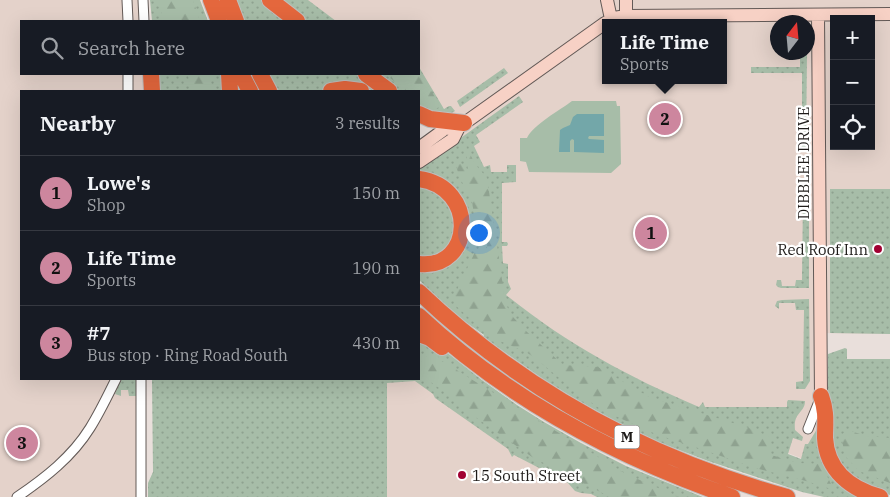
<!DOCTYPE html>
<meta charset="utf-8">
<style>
:root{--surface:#171b24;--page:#20242c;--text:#f1f3f6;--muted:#9ea1a6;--line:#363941;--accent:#cd869e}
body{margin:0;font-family:"IBM Plex Serif",serif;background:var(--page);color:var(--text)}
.controls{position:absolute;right:15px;top:15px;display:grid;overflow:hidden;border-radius:0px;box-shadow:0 5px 20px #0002}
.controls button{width:45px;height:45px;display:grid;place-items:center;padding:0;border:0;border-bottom:1px solid var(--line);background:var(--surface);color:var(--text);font:25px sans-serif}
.compass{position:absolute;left:770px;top:15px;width:45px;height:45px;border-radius:50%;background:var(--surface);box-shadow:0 5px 20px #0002;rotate:16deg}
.you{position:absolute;left:478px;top:232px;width:18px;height:18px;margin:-12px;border:4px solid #fff;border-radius:50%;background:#1a73e8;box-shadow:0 0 0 8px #1a73e833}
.badge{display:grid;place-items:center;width:32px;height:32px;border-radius:50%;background:var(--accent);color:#111;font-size:16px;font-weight:700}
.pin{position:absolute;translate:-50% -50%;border:2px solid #fff;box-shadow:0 1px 5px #0006}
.popup{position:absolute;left:602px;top:19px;width:125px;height:65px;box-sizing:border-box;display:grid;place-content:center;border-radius:0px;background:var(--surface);filter:drop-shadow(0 1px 4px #0005);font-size:16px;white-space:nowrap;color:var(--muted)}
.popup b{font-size:19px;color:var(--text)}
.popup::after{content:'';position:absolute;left:50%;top:100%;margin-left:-10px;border:10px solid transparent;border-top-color:var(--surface)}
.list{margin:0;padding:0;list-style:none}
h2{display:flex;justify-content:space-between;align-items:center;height:65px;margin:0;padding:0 20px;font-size:21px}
h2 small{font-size:16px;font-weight:400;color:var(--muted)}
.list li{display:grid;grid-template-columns:32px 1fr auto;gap:15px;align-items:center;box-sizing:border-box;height:75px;padding:0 20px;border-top:1px solid var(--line)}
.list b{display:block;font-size:19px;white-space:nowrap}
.list p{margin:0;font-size:16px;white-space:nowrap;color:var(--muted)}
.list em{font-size:16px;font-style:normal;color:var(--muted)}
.icon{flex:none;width:28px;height:28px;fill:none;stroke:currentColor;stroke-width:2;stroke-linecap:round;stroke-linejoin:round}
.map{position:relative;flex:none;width:890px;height:497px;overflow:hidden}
.search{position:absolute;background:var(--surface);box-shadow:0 5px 20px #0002;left:20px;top:20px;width:400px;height:55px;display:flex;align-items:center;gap:12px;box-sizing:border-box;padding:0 18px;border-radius:0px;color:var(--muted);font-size:19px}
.panel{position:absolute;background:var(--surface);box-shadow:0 5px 20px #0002;left:20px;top:90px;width:400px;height:290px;border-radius:0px}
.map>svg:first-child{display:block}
.built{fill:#e4d2ca;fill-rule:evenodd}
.grass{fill:url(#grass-dots)}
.forest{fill:url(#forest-firs)}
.pitch{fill:#a7bda8}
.water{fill:#73a7a9}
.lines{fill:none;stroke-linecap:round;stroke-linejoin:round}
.street-casing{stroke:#635a57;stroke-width:11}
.secondary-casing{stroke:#635a57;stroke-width:14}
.highway-casing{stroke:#c0bfbf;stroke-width:18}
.street{stroke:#fff;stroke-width:9}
.secondary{stroke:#f7d1c5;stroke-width:12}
.highway{stroke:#e4673d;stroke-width:16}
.poi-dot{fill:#a10132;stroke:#fff;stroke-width:2}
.labels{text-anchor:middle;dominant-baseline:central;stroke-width:4.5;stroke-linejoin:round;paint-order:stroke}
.shield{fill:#fff;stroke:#625f5e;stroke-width:1}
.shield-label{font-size:14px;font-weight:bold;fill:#1e1b19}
.street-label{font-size:15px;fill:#1e1b19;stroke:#fff}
.poi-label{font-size:15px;fill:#1e1b19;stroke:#fff;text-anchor:end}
</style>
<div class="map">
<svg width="890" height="497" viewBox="0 0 890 497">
<defs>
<pattern id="grass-dots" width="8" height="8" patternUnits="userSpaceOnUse" patternTransform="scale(1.25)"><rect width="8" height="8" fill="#a7bda8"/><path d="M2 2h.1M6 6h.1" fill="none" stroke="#8fa290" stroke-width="1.8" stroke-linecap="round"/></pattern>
<pattern id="forest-firs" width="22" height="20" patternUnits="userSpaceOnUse" patternTransform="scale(1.25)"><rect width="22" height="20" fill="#a7bda8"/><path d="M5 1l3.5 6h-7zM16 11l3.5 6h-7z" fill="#8fa290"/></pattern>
</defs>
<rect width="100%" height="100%" fill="#e9dfdb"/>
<!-- built -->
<path class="built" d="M 0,0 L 143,0 L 144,21 L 21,21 L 21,74 L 144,74 L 144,91 L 21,91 L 21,379 L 141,379 L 141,497 L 0,497 Z
M 305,0 L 890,0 L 890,334 L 821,333 L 829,469 L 587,375 L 500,305 L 484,180 L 459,127 L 445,109 L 400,74 L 419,74 L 419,21 L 332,21 ZM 834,19 L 871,19 L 871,146 L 834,146 ZM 778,22 L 808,22 L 808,52 L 778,52 ZM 606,23 L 724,23 L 724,80 L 606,80 Z
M 416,380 L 601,497 L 385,497 L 386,382 Z"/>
<!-- grass -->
<path class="grass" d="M 150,0 L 200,0 L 208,21 L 152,21 Z
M 237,0 L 266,0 L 294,21 L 245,21 Z
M 279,0 L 308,0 L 336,21 L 306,21 Z
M 800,53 L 807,53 L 806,148 L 802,148 L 802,73 L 751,73 L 751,67 L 800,67 Z
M 419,67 L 444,109 L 449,106 L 451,106 L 455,111 L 447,116 L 419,108 L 419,91 L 397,91 L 374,74 L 419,74 Z
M 504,68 L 508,73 L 460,107 L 457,101 Z
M 155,74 L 224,74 L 225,91 L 156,91 Z
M 269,74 L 362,74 L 385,91 L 373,91 L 367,88 L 352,85 L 333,82 L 331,86 L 320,91 L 279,91 Z
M 519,96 L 523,102 L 476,135 L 480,142 L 474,146 L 484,167 L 490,165 L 491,172 L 507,172 L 507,165 L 516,165 L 516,182 L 502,183 L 502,242 L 507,242 L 508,244 L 507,246 L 502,246 L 503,263 L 508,264 L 508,282 L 511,289 L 506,295 C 567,344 628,377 699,407 L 703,402 L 705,407 L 787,407 L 787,402 L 788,400 L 805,401 C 805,413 793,412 795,430 L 803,437 L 802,441 L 793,438 L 788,454 L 801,459 L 805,444 L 808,444 L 820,424 L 826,457 L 873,497 L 824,497 L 802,492 L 708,461 L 661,443 L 617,422 L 577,400 L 543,379 L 483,337 L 484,335 L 457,316 L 419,280 L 419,266 L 433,266 L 466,217 L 419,174 L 419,168 Z
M 419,182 L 438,188 L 459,219 L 447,250 L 432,258 L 419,259 Z
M 830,189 L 890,189 L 890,334 L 830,333 Z
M 796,196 L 809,196 L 809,288 L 781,288 L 778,287 L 776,285 L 777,280 L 781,280 L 782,286 L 795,286 L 796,280 L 802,280 L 803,198 L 797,198 Z
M 809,299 L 810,381 L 805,389 L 796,389 L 796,382 L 803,381 L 804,310 L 796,310 L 795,303 L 779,303 L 779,309 L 775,306 L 777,301 L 782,300 Z
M 419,336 L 440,347 L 482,380 L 517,405 L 544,422 L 581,443 L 626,466 L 703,497 L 597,497 L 591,494 L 581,493 L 575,491 L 568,483 L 514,455 L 512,457 L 508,449 L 435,398 L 433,394 L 415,381 L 387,383 L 387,497 L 148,497 L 148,483 L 153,472 L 152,379 L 419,379 Z
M 845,348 L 847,349 L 847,359 L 890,359 L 890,495 L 868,487 L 842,469 L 828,432 L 828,354 Z
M 121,379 L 137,379 L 137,396 L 129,396 L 128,390 L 121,390 L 121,396 L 115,394 Z"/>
<!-- forest -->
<path class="forest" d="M 156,0 L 193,0 L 200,21 L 165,21 Z
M 419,71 L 438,102 L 440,107 C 431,111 426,108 419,102 L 419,91 L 407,91 L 385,74 L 419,74 Z
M 187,74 L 211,74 L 211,91 L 194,91 Z
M 466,146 L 475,164 L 487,178 L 504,293 L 502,298 L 513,317 L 526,331 L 563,365 L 598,367 L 649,397 L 749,428 L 770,437 L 771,455 L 798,463 L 821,464 L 834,490 L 806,481 L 755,468 L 698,448 L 658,435 L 624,420 L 599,408 L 575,391 L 535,358 L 526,352 L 490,337 L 455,305 L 455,294 L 475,252 L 487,248 L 488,230 L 479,225 L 475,220 L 472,202 L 459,176 L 454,158 L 468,171 Z
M 437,355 L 442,362 L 448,361 L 458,371 L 626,474 L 679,497 L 610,497 L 532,457 L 464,409 L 442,390 L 422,376 L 419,377 L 420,363 L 427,356 Z
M 848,430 L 866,436 L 890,438 L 890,483 L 859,471 L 845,456 L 841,435 Z"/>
<!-- pitch -->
<path class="pitch" d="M 572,101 L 616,101 L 617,106 L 620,106 L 621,164 L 611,173 L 529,172 L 526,162 L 520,161 L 520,138 L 527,138 C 533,125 560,110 572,101 Z"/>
<!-- water -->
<path class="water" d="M 577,114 L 604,114 L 604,136 L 589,136 L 588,138 L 589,139 L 604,140 L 604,153 L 574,152 L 574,140 L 572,139 L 570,141 L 570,152 L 559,152 L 560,130 L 563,128 L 570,125 L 573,117 Z"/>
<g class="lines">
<!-- street casing -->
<g class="street-casing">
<path id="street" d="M 127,0 L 128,21
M 143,0 L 144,21
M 128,91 L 128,74
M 808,429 L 820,399
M 17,497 C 45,478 72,457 90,428 C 100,412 108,395 116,379
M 141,497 L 141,379"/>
</g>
<!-- secondary casing -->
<g class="secondary-casing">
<path id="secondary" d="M 607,0 L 611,19
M 818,15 L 821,396
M 626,16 L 626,0
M 419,148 L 445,129 L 459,127 L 605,23 L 614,18 L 626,16 L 890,14
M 419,162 L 453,139 L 459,127"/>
</g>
<!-- highway casing -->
<g class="highway-casing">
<path id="highway" d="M 211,0 L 219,21
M 228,0 L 236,21
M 270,0 L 297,21
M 151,74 L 152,91
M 229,74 L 230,91
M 241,74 L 250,91
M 260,74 L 269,91
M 366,74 L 389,91
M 331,91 L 345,89 L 361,91
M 419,114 L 430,119 L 464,123
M 419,179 C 478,187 474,270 419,264
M 419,292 C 524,392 648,458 787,497
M 419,316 C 508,399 617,457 732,497
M 419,334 L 430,338 L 442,347
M 821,396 C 827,412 825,423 825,438 C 827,471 851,489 880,497"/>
</g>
<!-- street -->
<use href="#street" class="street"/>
<!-- secondary -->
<use href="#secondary" class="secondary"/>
<!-- highway -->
<use href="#highway" class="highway"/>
</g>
<!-- markers -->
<g class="poi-dot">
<circle cx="878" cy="249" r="5"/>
<circle cx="462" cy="475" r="5"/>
</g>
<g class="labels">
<!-- shield labels -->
<rect class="shield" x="614.5" y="425.5" width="25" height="23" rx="4"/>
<g class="shield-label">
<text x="627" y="437">M</text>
</g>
<!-- street labels -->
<g class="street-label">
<text transform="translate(803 163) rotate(-90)">DIBBLEE DRIVE</text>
</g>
<!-- poi labels -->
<g class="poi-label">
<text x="868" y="249">Red Roof Inn</text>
<text x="472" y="475" text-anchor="start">15 South Street</text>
</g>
</g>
</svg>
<div class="controls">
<button>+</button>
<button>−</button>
<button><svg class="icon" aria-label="locate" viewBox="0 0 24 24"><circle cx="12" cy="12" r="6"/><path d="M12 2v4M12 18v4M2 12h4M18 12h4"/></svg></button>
</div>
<svg class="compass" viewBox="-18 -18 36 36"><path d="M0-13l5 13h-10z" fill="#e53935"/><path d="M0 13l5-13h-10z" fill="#9ea1a6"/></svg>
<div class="you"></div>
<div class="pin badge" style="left:651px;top:233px">1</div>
<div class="pin badge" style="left:665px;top:119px">2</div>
<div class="popup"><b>Life Time</b>Sports</div>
<div class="pin badge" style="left:22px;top:443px">3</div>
<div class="search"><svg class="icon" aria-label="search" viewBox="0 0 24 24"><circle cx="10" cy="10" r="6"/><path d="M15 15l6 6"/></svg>Search here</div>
<section class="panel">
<h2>Nearby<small>3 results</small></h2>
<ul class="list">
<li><span class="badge">1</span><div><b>Lowe's</b><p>Shop</p></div><em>150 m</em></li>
<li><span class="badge">2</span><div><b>Life Time</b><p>Sports</p></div><em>190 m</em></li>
<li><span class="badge">3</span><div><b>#7</b><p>Bus stop · Ring Road South</p></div><em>430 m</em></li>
</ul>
</section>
</div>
